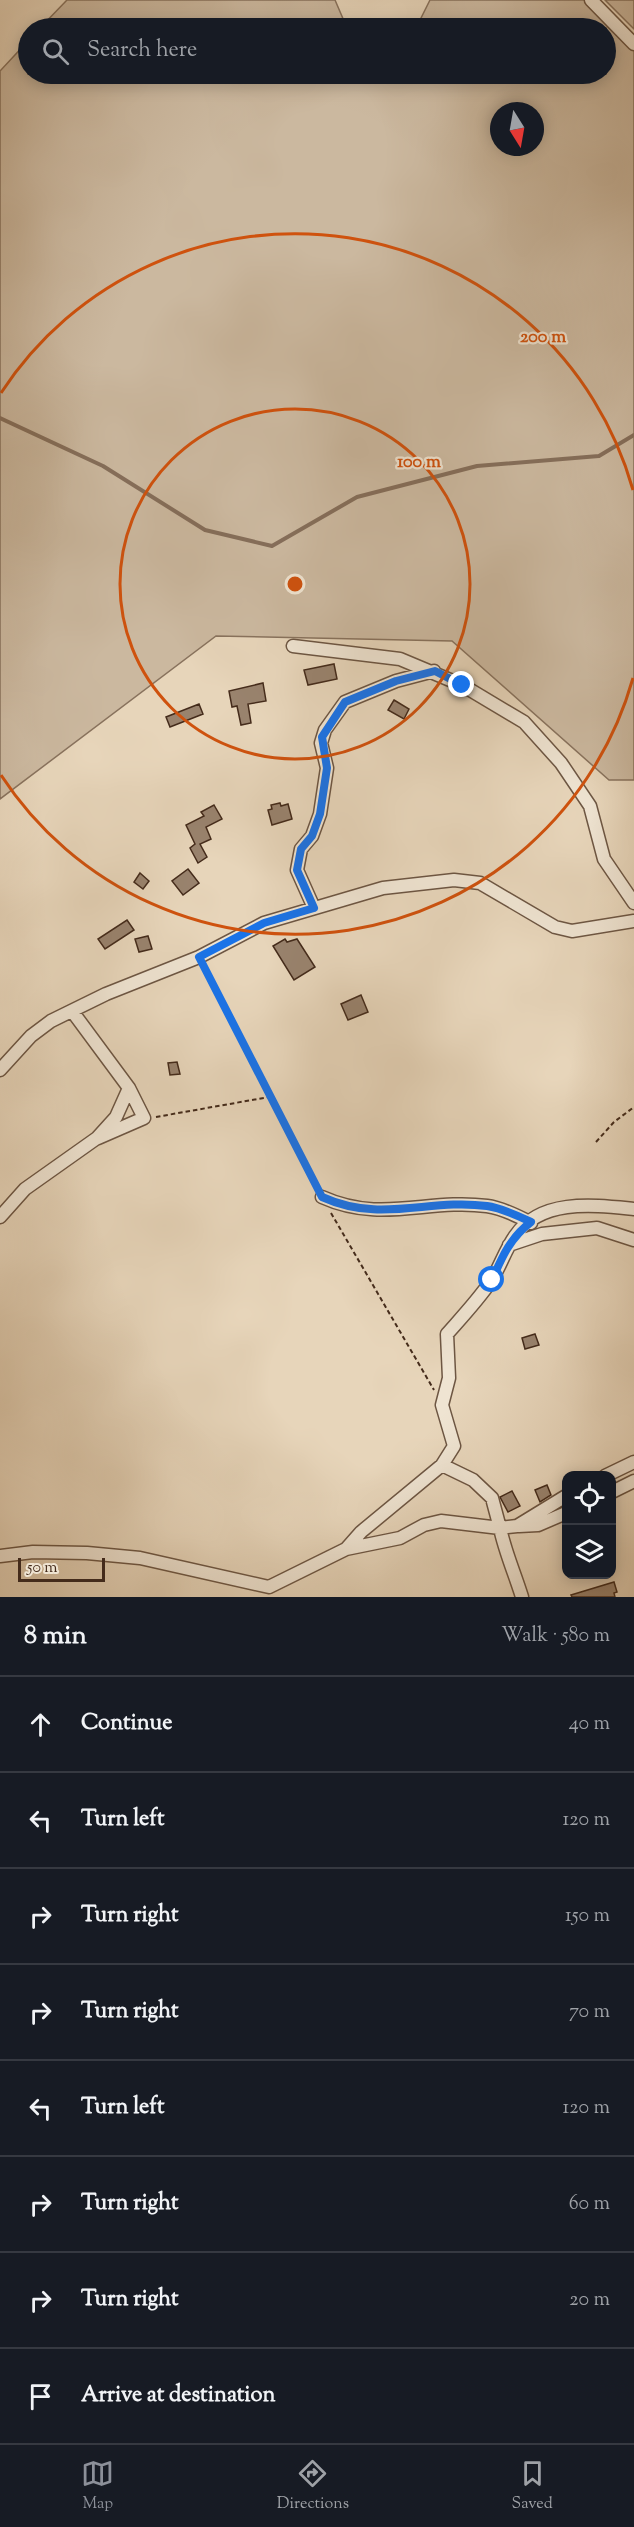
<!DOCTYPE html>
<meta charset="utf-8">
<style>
:root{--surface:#171b24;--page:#242831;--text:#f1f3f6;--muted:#9ea1a6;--line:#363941;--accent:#8c9099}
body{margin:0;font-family:"Sorts Mill Goudy",serif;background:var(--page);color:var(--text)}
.controls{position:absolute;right:18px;bottom:18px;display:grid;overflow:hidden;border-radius:12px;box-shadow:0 3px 15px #0003}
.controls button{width:54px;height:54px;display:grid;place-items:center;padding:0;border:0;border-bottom:2px solid var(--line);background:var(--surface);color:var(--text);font:30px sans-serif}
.compass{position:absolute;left:490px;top:102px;width:54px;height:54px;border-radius:50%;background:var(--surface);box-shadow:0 3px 15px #0003;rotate:169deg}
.scale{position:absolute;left:18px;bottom:15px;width:87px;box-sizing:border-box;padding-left:6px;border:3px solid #442b1b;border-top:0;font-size:16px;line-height:21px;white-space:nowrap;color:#442b1b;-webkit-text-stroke:4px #efe4d2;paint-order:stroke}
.stop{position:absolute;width:18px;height:18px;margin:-14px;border:4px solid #1a73e8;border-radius:50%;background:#fff}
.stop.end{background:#1a73e8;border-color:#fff;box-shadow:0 2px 6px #0008}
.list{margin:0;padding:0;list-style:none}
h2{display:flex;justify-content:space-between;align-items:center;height:78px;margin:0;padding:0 24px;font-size:26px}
h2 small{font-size:20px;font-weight:400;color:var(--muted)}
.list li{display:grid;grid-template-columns:39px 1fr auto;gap:18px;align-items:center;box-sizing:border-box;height:96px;padding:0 24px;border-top:2px solid var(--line)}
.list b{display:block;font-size:22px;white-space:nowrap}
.list em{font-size:20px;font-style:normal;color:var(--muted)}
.icon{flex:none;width:33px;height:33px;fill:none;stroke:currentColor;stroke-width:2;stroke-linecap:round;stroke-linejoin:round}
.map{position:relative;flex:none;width:634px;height:1597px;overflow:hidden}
.search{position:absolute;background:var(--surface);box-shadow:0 3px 15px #0003;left:18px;right:18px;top:18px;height:66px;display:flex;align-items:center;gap:15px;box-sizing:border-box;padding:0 21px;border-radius:33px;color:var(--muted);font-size:22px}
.sheet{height:846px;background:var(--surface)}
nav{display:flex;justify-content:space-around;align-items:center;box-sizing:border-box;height:84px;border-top:2px solid var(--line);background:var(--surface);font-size:16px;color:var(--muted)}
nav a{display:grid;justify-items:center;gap:3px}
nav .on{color:var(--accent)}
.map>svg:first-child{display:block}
.green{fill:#cbb89f;stroke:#88725d;stroke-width:1.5;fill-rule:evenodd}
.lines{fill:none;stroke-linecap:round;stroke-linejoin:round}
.stream{stroke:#856e5a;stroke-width:4}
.building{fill:#99836e;stroke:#442b1b;stroke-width:1.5}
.minor-casing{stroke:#6d5643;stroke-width:15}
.path{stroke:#442b1b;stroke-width:2;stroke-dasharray:4.5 3;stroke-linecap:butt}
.minor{stroke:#efe4d2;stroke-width:12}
.route{stroke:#1a73e8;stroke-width:8}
.ring{fill:none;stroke:#cf520e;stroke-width:3}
.centre{fill:#cf520e;stroke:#efe4d2;stroke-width:3}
.ring-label{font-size:18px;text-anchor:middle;font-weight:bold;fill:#cf520e;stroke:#efe4d2;stroke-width:4.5;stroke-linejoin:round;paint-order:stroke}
</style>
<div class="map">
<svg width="634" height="1597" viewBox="0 0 634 1597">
<rect width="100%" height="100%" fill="#e7d5ba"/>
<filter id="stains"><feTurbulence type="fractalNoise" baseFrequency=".00333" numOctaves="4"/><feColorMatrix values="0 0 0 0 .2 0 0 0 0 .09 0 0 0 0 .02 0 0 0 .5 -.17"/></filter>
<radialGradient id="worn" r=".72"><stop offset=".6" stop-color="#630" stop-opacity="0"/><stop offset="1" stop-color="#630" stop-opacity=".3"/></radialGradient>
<!-- green -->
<path class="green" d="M 67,0 L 335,0 L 347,28 L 40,28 Z
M 430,0 L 587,0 L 634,51 L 634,780 L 609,780 L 452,641 L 216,636 L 0,799 L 0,71 L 28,41 L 28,74 L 606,74 L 606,28 L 389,28 L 419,22 ZM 499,111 L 535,111 L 535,147 L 499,147 Z
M 605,0 L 634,0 L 634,29 Z"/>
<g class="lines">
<!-- stream -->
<path class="stream" d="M 0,418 L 103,466 L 205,530 L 272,546 L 357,497 L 477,466 L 599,456 L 634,435"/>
</g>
<!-- building -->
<path class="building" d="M 334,664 L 337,679 L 308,685 L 304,670 Z
M 263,683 L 266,701 L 248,704 L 251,723 L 241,725 L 237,706 L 232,707 L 229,691 Z
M 394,700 L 409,709 L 404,719 L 388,710 Z
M 199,704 L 203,714 L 170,727 L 166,717 Z
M 280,803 L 281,806 L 288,804 L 292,819 L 272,825 L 268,810 L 272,809 L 271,805 Z
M 214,805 L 222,819 L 206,827 L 211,839 L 200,844 L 207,857 L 198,863 L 190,848 L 195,844 L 186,825 L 204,816 L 201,812 Z
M 188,869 L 199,883 L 183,895 L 172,881 Z
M 140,873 L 149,881 L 143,889 L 134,882 Z
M 127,920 L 134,930 L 105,949 L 98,939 Z
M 148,936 L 152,949 L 139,952 L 135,939 Z
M 285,939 L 287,942 L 297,939 L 315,967 L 294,980 L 273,946 Z
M 361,995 L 368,1012 L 348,1020 L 341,1004 Z
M 177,1062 L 180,1074 L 170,1075 L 168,1063 Z
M 535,1334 L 539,1345 L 525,1349 L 522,1338 Z
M 547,1485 L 551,1495 L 540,1502 L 535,1490 Z
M 512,1491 L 520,1506 L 508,1512 L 500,1497 Z
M 614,1582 L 617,1592 L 614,1593 L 615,1597 L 572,1597 L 571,1595 Z"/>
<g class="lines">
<!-- minor casing -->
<g class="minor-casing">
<path id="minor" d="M 591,0 L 634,44
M 293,646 L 400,659 L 462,685 L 524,722 L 561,763 L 590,806 L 604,859 L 634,903
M 314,908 L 297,870 L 301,849 L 312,836 L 320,814 L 327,768 L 321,743 L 325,730 L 345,702 L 396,681 L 434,671
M 72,1011 L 129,1088 L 144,1118 L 98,1138
M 0,1070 L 31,1036 L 51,1021 L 106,994 L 199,957 L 264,923 L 383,888 L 454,880 L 480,883 L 555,927 L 572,931 L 634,921
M 322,1197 C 382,1224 428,1198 487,1206 C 502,1208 518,1216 531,1223
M 0,1217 L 25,1189 L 97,1138 L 116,1117 L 129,1088
M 509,1245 L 542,1234 L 597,1228 L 634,1240
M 442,1465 L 454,1446 L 442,1405 L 449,1378 L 447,1334 C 462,1317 478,1300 491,1281 C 500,1267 505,1250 515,1236 C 541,1198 594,1205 634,1209
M 605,1476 L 634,1462
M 612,1492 L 634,1481
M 519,1526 L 538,1525 L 566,1513
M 346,1549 L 400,1538 L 424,1525 L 441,1521 L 500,1528 C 505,1552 515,1574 522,1597
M 0,1556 L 33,1552 L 87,1553 L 140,1558 L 269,1587 L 346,1549 L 361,1532 L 442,1465 L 473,1480 L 492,1498 L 500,1528 L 517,1526 L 566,1496"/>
</g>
<!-- path -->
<path class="path" d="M 205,968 L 269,1097
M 156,1117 L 269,1097 L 317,1187
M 596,1142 L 614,1122 L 634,1107
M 331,1213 L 434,1390"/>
<!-- minor -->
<use href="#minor" class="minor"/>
</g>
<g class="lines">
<!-- route -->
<path class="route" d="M 462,685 L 435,671 L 396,681 L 345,702 L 322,737 L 327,768 L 320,814 L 312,836 L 301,849 L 297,870 L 314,908 L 264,923 L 199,957 L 322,1197 C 382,1224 428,1198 487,1206 C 502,1208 518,1216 531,1222 C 510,1238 502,1257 492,1280"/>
</g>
<!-- distance rings -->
<g class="ring">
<circle cx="295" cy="584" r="175"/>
<path d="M633 678A351 351 0 0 1 1 775M1 393A351 351 0 0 1 633 490"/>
</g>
<circle cx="295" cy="584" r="9" class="centre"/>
<g class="ring-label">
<text x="543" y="342">200 m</text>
<text x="419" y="467">100 m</text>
</g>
<rect width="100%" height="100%" filter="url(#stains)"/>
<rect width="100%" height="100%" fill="url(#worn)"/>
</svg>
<div class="controls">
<button><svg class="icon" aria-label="locate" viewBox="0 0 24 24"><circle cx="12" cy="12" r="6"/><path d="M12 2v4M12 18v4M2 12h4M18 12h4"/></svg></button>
<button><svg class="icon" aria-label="layers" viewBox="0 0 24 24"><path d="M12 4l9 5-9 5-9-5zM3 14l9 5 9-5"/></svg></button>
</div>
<svg class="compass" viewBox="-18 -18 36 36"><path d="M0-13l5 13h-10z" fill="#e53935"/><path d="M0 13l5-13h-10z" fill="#9ea1a6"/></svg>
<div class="scale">50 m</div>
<div class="stop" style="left:492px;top:1280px"></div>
<div class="stop end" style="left:462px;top:685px"></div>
<div class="search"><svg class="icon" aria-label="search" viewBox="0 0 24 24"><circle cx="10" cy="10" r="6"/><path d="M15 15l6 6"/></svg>Search here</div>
</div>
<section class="sheet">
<h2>8 min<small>Walk · 580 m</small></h2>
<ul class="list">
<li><svg class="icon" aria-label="ahead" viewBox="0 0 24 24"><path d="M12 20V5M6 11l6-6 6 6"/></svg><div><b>Continue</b></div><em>40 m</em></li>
<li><svg class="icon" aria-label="left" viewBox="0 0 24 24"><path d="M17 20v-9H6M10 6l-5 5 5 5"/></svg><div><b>Turn left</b></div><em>120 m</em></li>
<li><svg class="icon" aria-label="right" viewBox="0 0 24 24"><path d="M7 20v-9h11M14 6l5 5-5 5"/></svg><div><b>Turn right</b></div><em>150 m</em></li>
<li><svg class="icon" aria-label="right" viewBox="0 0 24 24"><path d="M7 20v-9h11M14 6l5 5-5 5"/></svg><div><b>Turn right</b></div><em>70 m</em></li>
<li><svg class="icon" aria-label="left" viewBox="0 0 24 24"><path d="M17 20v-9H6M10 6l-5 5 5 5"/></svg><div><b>Turn left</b></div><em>120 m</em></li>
<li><svg class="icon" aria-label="right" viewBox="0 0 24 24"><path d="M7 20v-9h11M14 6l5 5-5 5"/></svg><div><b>Turn right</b></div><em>60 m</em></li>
<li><svg class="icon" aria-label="right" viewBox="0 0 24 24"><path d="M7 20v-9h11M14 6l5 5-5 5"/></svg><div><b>Turn right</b></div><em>20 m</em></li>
<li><svg class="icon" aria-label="arrive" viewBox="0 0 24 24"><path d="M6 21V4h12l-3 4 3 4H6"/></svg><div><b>Arrive at destination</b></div></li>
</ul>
</section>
<nav>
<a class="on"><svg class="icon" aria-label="map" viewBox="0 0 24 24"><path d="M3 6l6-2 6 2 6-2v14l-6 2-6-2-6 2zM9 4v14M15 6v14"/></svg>Map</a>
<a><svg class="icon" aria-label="directions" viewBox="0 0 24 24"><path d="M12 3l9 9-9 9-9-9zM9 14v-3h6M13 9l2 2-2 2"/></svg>Directions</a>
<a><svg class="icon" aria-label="saved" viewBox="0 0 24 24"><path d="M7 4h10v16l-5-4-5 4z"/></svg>Saved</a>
</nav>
